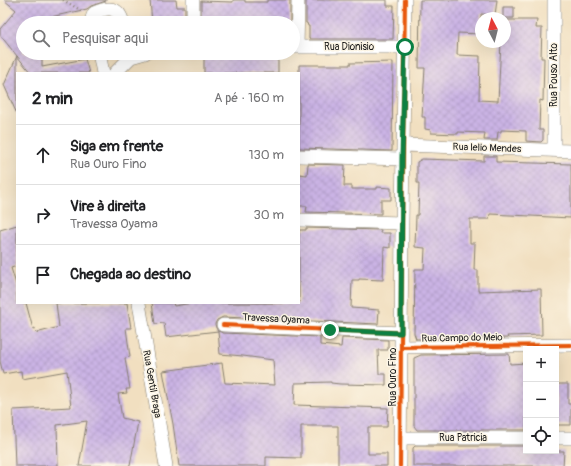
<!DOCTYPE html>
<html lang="pt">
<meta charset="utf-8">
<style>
:root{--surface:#fff;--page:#f2f2f2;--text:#202124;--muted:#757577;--line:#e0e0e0}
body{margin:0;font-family:Pangolin,sans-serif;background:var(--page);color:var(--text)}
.controls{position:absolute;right:12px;bottom:12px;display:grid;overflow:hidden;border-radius:0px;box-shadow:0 4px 16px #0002}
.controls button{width:36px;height:36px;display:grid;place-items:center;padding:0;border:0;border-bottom:1px solid var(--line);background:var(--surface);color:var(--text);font:20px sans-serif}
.compass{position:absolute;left:475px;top:12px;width:36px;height:36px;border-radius:50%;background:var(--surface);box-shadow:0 4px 16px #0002;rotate:353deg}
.stop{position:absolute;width:12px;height:12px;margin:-9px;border:3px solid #0b8043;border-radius:50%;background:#fff}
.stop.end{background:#0b8043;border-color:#fff;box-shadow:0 1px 4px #0008}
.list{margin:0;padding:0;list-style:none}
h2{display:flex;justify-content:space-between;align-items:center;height:52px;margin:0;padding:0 16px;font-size:17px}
h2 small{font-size:13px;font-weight:400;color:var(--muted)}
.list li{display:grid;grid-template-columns:26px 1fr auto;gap:12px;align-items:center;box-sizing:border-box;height:60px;padding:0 16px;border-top:1px solid var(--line)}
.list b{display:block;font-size:15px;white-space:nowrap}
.list p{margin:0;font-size:13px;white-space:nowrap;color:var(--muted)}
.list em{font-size:13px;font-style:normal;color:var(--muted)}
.icon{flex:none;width:22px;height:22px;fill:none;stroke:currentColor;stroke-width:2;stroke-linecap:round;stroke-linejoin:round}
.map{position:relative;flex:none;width:571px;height:466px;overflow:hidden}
.search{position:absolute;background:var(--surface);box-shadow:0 4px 16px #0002;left:16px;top:16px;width:284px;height:44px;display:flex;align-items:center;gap:10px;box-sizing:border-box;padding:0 14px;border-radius:22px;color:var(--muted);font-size:15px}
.panel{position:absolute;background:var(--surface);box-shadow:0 4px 16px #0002;left:16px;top:72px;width:284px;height:232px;border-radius:0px}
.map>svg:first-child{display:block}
.building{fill:url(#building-cross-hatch)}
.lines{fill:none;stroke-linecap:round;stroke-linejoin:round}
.street-casing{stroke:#867e6e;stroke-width:14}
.path{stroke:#867e6e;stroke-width:2.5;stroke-dasharray:1 3;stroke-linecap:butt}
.street{stroke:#fff;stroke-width:13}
.cycleway-casing{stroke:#fcf5e5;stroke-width:6}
.cycleway{stroke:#e8590c;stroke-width:4}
.route{stroke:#0b8043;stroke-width:5}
.labels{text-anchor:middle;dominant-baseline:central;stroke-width:3;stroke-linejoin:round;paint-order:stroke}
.street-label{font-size:10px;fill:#1c1c1c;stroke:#fcf5e5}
</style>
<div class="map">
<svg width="571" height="466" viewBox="0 0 571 466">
<defs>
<pattern id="building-cross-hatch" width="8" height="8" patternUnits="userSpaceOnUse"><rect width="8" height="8" fill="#cbb4e5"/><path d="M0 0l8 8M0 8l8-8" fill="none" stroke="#ae9ac4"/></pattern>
</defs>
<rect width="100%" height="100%" fill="#fcf5e5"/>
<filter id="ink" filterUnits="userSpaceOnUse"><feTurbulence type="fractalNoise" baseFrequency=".025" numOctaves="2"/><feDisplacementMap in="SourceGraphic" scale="8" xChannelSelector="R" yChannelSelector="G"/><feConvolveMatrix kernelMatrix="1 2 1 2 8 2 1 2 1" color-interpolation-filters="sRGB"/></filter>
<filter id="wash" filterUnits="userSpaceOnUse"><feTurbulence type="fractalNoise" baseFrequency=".012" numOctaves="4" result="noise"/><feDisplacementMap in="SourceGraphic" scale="16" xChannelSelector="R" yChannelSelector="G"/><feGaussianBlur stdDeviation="0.9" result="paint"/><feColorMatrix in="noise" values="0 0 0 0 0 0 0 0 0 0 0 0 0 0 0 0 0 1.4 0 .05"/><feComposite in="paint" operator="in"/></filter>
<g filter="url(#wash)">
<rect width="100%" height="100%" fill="#f1dfc0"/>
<g id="blocks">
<!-- building -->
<path class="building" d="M 4,0 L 106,0 L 106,1 L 91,6 L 87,9 L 23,23 L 23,53 L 42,53 L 42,67 L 85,59 L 89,73 L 31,73 L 17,56 L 17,114 L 4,85 L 17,56 L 0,35 L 0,29 L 16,10 Z
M 150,0 L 176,0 L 177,7 L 185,7 L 185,23 L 152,23 Z
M 233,0 L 245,0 L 245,2 L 267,2 L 267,0 L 290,0 L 290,23 L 201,23 L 201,1 L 233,2 Z
M 306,0 L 387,0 L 387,6 L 394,6 L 393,39 L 309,39 L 309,26 L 308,26 L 307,23 L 306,23 Z
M 420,0 L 497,0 L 495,15 L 481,14 L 481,34 L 458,33 L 457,55 L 480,56 L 479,100 L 498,101 L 501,42 L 505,42 L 505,20 L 537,20 L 536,28 L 542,28 L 541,58 L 544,58 L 543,101 L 540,100 L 539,130 L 543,130 L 543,140 L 541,142 L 526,141 L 526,131 L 501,130 L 501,132 L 498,132 L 497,140 L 484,140 L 485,133 L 458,132 L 458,134 L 431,133 L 431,130 L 425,129 L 425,117 L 422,117 L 425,68 L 419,68 Z
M 503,7 L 514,7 L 514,18 L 503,18 Z
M 204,57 L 278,58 L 278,73 L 204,73 Z
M 393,62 L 392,151 L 299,148 L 299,65 L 350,65 L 350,63 Z
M 484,156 L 496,156 L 496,162 L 571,164 L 571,218 L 490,214 L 489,219 L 470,219 L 470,243 L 475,243 L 474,270 L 478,270 L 478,291 L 541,289 L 542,335 L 507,336 L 508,338 L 416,339 L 414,333 L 415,269 L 424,269 L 425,248 L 415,247 L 416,215 L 418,215 L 419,183 L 417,183 L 417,162 L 422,159 L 484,161 Z
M 308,164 L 345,165 L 344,186 L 352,186 L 352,189 L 377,189 L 377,187 L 391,188 L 391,200 L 381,200 L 381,214 L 306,212 L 307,206 L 299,206 L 299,174 L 307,175 Z
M 17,225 L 17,266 L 11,268 L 17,287 L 17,303 L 26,303 L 33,329 L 35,328 L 36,333 L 59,327 L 56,303 L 127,303 L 131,328 L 126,328 L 130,357 L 125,358 L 130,389 L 126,389 L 127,393 L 118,394 L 122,418 L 138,422 L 130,466 L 79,466 L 87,421 L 57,425 L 58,466 L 15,466 L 13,410 L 71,407 L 67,371 L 22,379 L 21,371 L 3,374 L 0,361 L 0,230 Z
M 306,228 L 381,230 L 380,233 L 390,233 L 390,248 L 384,247 L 383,280 L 359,279 L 359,280 L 352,280 L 351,308 L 379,310 L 378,324 L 223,317 L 217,320 L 215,324 L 216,328 L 218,331 L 223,333 L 320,337 L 320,345 L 341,347 L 342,338 L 388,340 L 388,350 L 378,350 L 379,374 L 386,374 L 386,385 L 340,384 L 331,383 L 331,382 L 295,383 L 294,405 L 388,408 L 387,427 L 368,427 L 368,454 L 387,454 L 387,466 L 338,466 L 338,426 L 301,426 L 301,458 L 266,457 L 266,466 L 179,466 L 173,424 L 163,371 L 222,363 L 225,383 L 275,385 L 273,360 L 243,356 L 220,354 L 218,331 L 166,337 L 164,323 L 155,324 L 152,303 L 173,303 L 174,306 L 192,303 L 299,303 L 299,230 L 306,230 Z
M 509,354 L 510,364 L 526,363 L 526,430 L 417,430 L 414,426 L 414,358 L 421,355 Z
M 556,384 L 568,384 L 568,404 L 571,404 L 571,425 L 556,425 Z
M 415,446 L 526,446 L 526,451 L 564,451 L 563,466 L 413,466 L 413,448 Z"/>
</g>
</g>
<g filter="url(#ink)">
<use href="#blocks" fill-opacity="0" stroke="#867e6e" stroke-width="1"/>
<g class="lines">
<!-- street casing -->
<g class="street-casing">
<path id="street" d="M 193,0 L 193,23
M 93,23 L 92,18 L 94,13 C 108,7 119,6 123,23
M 293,47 L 405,47
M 297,47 L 298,0
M 99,53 L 103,73
M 115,73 L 131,57 L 145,53
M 403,145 L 571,151
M 554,151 L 554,0
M 299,156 L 402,159
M 299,220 L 402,223
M 139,303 L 166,466
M 223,325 L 401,333
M 401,347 L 571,345
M 401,438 L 526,438
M 556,438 L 571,438
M 400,466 L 402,223 L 405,0"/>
</g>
<!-- path -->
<path class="path" d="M 63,0 L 82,11"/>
<!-- street -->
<use href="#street" class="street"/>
<!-- cycleway casing -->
<g class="cycleway-casing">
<path id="cycleway" d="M 223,325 L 401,333
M 401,347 L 571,345
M 400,466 L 402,223 L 405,0"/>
</g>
<!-- cycleway -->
<use href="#cycleway" class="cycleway"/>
</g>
</g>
<g class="lines" filter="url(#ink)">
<!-- route -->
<path class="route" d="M 330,330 L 401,333 L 402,158 L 405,47"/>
</g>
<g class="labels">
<!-- street labels -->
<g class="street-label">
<text x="349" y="47">Rua Dionisio</text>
<text transform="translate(554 75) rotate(-90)">Rua Pouso Alto</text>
<text transform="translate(487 148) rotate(2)">Rua lelio Mendes</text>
<text transform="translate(276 319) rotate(3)">Travessa Oyama</text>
<text transform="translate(462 338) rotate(-1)">Rua Campo do Meio</text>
<text transform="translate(393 377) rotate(-90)">Rua Ouro Fino</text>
<text transform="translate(152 384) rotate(80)">Rua Gentil Braga</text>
<text x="463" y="438">Rua Patricia</text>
</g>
</g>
</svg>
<div class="controls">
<button>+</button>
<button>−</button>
<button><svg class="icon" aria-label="locate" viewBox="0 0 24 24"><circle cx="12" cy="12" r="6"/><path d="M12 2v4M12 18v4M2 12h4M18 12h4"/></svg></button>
</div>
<svg class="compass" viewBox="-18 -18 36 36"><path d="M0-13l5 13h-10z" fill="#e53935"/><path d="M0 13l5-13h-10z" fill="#757577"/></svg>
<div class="stop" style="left:405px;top:47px"></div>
<div class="stop end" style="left:330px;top:330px"></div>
<div class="search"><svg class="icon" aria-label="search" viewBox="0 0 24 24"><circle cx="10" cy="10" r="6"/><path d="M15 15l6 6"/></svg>Pesquisar aqui</div>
<section class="panel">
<h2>2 min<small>A pé · 160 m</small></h2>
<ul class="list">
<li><svg class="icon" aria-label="ahead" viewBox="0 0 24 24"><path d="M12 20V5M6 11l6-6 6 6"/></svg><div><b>Siga em frente</b><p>Rua Ouro Fino</p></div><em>130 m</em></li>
<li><svg class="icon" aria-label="right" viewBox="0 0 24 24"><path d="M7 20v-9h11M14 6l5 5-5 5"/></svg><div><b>Vire à direita</b><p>Travessa Oyama</p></div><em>30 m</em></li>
<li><svg class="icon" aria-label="arrive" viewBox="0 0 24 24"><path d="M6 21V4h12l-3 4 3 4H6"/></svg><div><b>Chegada ao destino</b></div></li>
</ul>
</section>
</div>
